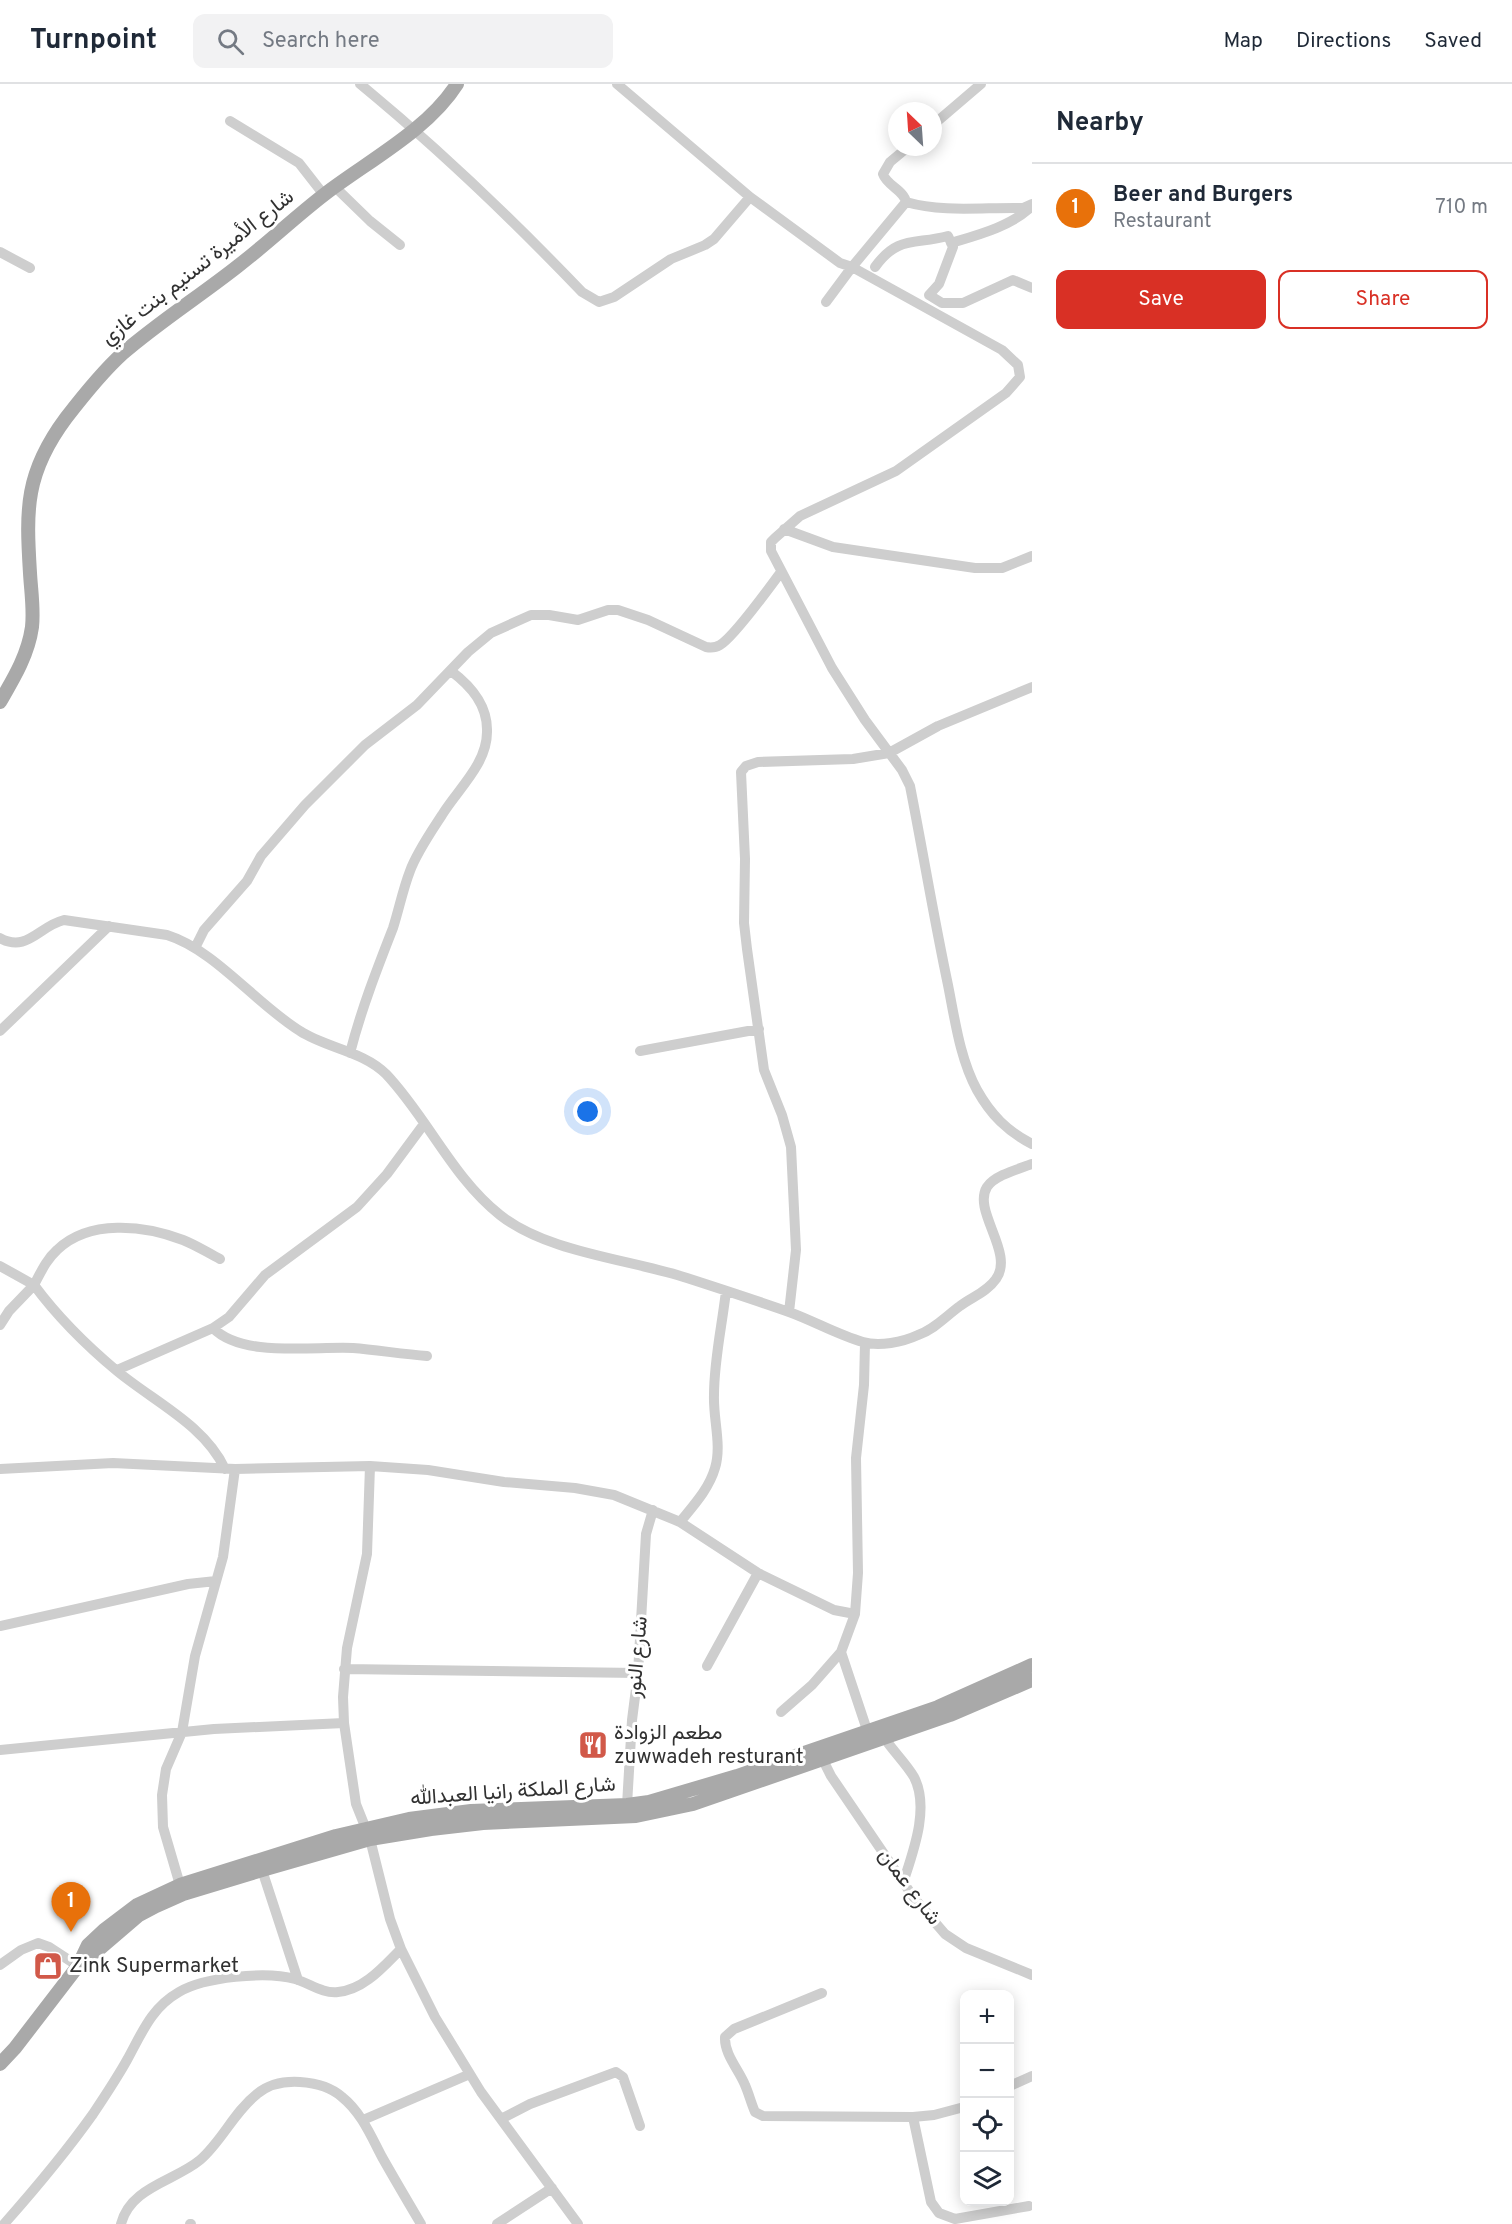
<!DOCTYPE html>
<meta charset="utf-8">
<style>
:root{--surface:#fff;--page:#f2f2f3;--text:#1f2937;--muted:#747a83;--line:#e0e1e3;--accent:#d93025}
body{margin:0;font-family:Overpass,Vazirmatn,sans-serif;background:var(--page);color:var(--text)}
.controls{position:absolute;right:18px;bottom:18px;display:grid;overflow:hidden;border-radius:12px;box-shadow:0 3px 15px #0003}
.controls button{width:54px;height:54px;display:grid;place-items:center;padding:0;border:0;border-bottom:2px solid var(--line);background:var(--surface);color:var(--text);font:30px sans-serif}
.compass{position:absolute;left:888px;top:18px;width:54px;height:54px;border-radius:50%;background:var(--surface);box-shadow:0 3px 15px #0003;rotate:335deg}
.you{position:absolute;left:588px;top:1028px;width:21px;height:21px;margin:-15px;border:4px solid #fff;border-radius:50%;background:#1a73e8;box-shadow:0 0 0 9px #1a73e833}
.badge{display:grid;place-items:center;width:39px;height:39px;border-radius:50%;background:var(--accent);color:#fff;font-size:20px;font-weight:700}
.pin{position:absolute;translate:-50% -50px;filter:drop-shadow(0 2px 3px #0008)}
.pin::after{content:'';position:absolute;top:32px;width:21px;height:18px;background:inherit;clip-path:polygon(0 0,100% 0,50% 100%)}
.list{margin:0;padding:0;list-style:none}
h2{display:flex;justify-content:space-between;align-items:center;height:78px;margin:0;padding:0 24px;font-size:26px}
h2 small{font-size:20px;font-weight:400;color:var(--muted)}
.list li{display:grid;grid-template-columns:39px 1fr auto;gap:18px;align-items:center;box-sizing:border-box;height:90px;padding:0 24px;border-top:2px solid var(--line)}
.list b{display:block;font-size:22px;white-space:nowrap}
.list p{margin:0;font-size:20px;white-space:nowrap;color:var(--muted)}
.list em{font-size:20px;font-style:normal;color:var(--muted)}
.actions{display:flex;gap:12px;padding:18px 24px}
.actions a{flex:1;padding:14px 0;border:2px solid var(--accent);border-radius:12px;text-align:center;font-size:21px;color:var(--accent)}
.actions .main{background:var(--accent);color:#fff}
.icon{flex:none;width:33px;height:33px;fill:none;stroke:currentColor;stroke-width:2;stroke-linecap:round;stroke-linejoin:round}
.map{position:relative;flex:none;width:1032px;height:2140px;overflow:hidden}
header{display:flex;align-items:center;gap:36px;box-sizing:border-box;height:84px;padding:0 30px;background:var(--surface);border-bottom:2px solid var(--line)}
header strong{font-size:28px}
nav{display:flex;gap:33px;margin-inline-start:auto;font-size:21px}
.search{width:420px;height:54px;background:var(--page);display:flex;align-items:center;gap:15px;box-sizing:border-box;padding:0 21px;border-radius:12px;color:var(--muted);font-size:22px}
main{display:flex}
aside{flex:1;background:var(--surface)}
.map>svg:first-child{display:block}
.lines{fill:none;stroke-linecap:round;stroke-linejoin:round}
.minor{stroke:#cecece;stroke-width:10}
.major{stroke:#a9a9a9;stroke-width:14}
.labels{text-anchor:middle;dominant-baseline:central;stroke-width:6;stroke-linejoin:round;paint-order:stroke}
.street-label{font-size:21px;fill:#313131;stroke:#fff}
.poi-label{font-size:21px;fill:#313131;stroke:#fff;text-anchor:start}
</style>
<header>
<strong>Turnpoint</strong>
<div class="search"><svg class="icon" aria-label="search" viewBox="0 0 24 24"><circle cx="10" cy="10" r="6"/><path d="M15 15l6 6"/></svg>Search here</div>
<nav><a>Map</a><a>Directions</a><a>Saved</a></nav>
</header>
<main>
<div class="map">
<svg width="1032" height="2140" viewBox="0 0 1032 2140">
<rect width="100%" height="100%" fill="#fff"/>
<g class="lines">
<!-- minor -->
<path class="minor" d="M 360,0 C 439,65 512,135 582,208 L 599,218 L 614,213 L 671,175 L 705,161 L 714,155 L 750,113
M 617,0 L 750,113 L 840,179 L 852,183 L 826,218
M 230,37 L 299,79 L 324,111
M 933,41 L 981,0
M 908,63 L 890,78 L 883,90 C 887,102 904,106 906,118 L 852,183 L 1002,266 L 1018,281 L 1020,293 L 1006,309 L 896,387 L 800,432 L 775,454 L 771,458 L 771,467 L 832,584 L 865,636 L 902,686 L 910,702 C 923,768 934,835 948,901 C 955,936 960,975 977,1006 C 991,1031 1007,1047 1032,1060
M 335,103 L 370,137 L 400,161
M 906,118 C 944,129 984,123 1023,124 L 1032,120
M 951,159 C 978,151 1012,142 1032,122
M 0,168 L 30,184
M 875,183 C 898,151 915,161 948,152 L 953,163 L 939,200 L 929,211 L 942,219 L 963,219 L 1013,196 L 1032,204
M 784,445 L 833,463 L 975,484 L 1002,484 L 1032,472
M 0,854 C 27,869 39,842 64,836 L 167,851 C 215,866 256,920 300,947 C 326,964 363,967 386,990 C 427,1033 452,1093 500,1131 C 548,1169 629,1175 687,1194 C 721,1205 755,1216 789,1228 C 814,1237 838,1251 863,1258 C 879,1263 903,1258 918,1251 C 935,1245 946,1232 960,1222 C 972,1213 987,1208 996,1195 C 1015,1169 972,1127 987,1103 C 995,1091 1019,1085 1032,1080
M 195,864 L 204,846 L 247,797 L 261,772 L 305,721 L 365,661 L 417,621 L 468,568 L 491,549 L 531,531 L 549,531 L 578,536 L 608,526 L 618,526 L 648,536 L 706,563 C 711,564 715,564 720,561 C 734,553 769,504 781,488
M 0,947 L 109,842
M 640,967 L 759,945
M 350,969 C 361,926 377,885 393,844 C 399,825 403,805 410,787 C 417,768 431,748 442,731 C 458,705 487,680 487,648 C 488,621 471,602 451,587
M 220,1175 C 208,1169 196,1161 183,1156 C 144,1141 89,1135 57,1166 C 46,1176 41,1188 34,1201 C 57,1232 87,1262 117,1287 C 153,1317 205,1341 225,1385
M 0,1182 L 34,1201 L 9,1227 L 0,1241
M 789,1228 L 796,1166 L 791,1063 L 782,1031 L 764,986 L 747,865 L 744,839 L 745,775 L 741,688 L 746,682 L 758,678 L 853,675 L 889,669 L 938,642 L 1032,603
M 213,1244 L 229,1233 L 265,1191 L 357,1123 L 387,1090 L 424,1040
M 865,1259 L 864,1301 L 856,1374 L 858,1489 L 855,1530 L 841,1568 L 867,1646
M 117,1286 L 213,1244 C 242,1274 314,1262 353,1264 C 377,1266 402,1270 427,1272
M 370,1382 L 367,1470 L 347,1564 L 343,1613 L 344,1639 L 356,1720 L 370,1755 L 390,1835 L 401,1865 L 435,1933 L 481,2008 L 578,2140
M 0,1385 L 113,1379 L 235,1385 L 370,1382 L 428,1386 L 504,1398 L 575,1404 L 614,1411 L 680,1438 L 758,1489 L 834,1526 L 855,1530
M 680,1438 C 693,1422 709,1405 715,1384 C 722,1361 713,1335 714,1311 C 714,1276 722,1242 726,1207
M 0,1542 L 188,1500 L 216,1497
M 707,1582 L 758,1489
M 344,1585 L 638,1589
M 781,1628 L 812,1601 L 841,1568
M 888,1659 C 896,1670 907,1681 914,1693 C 930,1724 913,1768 903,1799
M 0,1666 L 214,1645 L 344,1639
M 822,1674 L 831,1692 L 914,1814 L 945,1850 L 966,1864 L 1032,1891
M 627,1721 L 632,1636 L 638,1589 L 646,1450 L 653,1426
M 262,1786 L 298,1896
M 180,1801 L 163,1743 L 162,1711 L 166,1685 L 182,1648 L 195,1572 L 223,1473 L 235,1385
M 0,1881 L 21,1866 L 38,1859 L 49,1863 L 78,1882
M 822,1909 L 734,1945 L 725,1953 C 724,1970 739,1986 745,2001 C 749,2010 751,2019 755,2028 L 763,2032 L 913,2033 L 934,2031 L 964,2023
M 1010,2002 L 1032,1992
M 913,2033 L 931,2118 L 939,2129 L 955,2135 L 1029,2122
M 501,2035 L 530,2020 L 616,1988 L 623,1993 L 640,2042
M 363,2036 L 470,1990
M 4,2140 C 35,2105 66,2068 93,2030 C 105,2012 117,1994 127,1976 C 142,1949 151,1924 179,1908 C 204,1893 266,1887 295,1895 C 309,1899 323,1910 338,1908 C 364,1906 384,1882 401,1865
M 121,2140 C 130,2103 175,2097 200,2076 C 222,2057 234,2028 257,2010 C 269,2000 284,1997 300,1998 C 314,1999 331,2003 342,2013 C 361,2028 371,2052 382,2073 C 395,2096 408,2118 421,2140
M 190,2140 L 191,2140
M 497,2140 L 552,2104"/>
<!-- major -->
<path class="major" d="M 0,618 C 14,594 28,571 32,543 C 34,525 31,507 30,489 C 26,425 25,389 66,334 C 83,312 101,289 122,270 C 159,238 200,212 238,182 C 268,159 295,133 325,110 C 368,77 428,46 457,0
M 83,1875 L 97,1867 L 139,1831 L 156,1822 L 183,1810 L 262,1786 L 370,1755 L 431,1745 L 483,1739 L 636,1732 L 693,1720 L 950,1631 L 1032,1596
M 0,1980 L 15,1964 L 78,1882 L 88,1861 L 104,1846 L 137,1821 L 180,1801 L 336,1752 L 409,1735 L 471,1727 L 627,1721 L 649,1718 L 737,1692 L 938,1623 L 1032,1581"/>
</g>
<!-- icons -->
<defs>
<g id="restaurant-square" transform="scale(1.5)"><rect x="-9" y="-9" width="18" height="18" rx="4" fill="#d15949" stroke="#fff"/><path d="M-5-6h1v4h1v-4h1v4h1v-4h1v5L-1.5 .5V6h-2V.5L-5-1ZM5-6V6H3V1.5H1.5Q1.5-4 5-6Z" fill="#fff"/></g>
<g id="shop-square" transform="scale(1.5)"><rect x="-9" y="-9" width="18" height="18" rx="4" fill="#d15949" stroke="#fff"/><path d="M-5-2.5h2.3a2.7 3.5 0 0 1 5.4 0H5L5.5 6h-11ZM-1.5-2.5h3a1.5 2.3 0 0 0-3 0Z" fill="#fff"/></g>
</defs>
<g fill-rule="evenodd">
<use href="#restaurant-square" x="593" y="1661"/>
<use href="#shop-square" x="48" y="1882"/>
</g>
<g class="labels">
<!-- street labels -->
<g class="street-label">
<text transform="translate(198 184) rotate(-38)">شارع الأميرة تسنيم بنت غازي</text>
<text transform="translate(638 1573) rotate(-85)">شارع النور</text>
<text transform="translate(513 1708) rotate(-4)">شارع الملكة رانيا العبدالله</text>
<text transform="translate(909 1803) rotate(53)">شارع عمان</text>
</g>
<!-- poi labels -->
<g class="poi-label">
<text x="614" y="1649">مطعم الزوادة<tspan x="614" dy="24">zuwwadeh resturant</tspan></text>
<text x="69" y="1882">Zink Supermarket</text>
</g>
</g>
</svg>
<div class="controls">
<button>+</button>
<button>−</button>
<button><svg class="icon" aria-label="locate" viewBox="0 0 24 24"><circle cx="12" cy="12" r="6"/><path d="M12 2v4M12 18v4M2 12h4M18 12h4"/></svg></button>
<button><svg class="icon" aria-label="layers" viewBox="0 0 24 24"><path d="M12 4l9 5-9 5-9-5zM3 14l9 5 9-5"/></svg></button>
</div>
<svg class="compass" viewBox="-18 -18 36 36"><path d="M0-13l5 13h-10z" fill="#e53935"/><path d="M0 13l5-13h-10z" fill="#747a83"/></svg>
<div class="you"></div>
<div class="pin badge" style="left:71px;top:1848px;background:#e8710a">1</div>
</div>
<aside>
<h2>Nearby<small></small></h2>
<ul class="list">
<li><span class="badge" style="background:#e8710a">1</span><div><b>Beer and Burgers</b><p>Restaurant</p></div><em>710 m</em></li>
</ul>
<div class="actions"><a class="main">Save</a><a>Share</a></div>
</aside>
</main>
